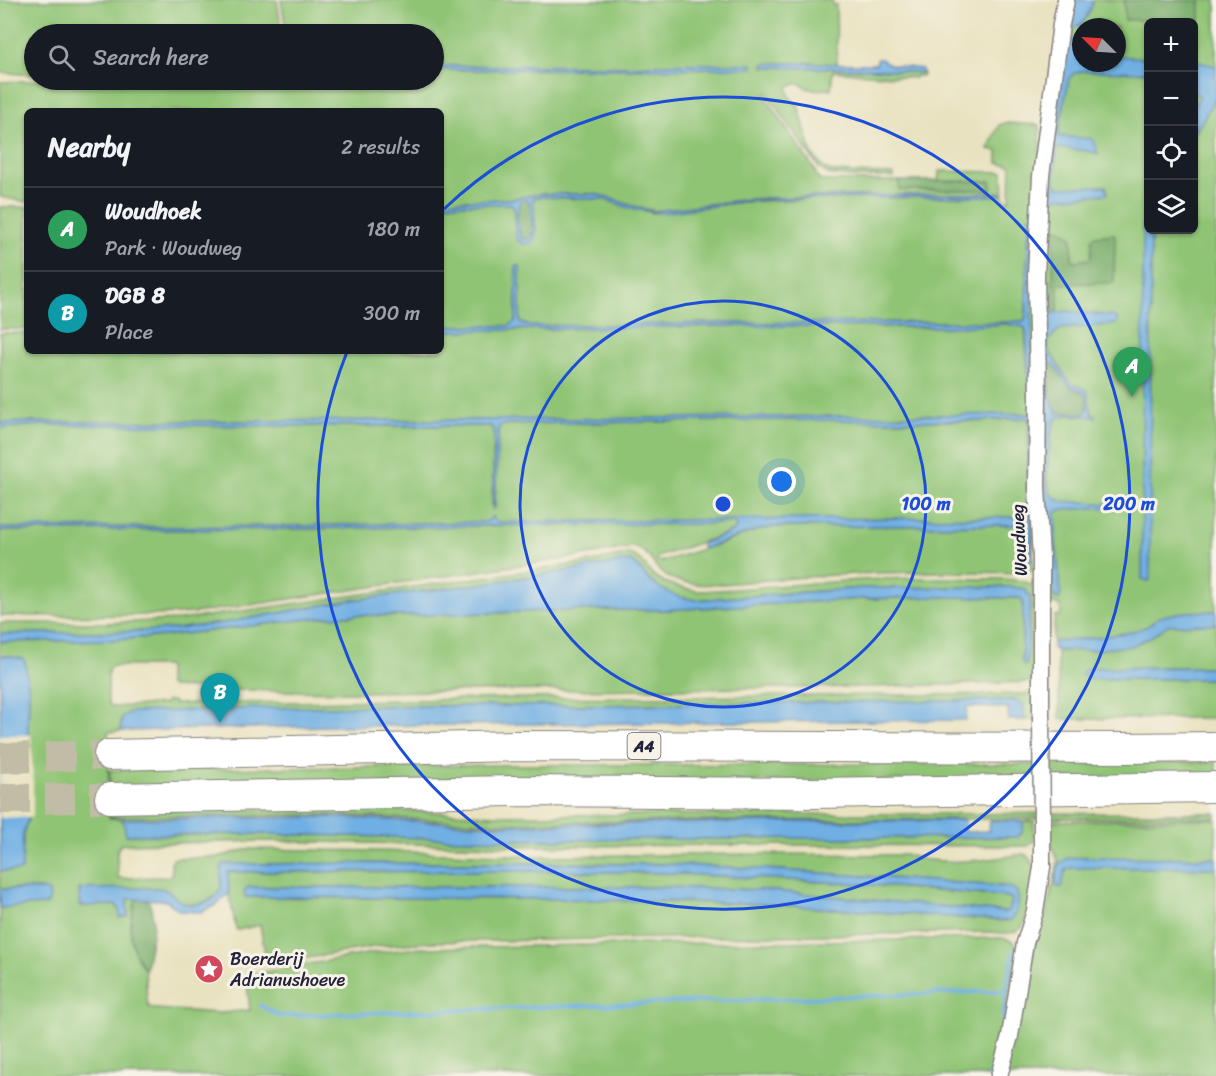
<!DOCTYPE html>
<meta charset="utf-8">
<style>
:root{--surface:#171b24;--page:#20242c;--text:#f1f3f6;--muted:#9ea1a6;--line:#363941;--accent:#0b8043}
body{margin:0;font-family:Sriracha,sans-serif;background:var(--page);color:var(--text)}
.controls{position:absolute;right:18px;top:18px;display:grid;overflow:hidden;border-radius:9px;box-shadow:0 2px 4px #0004}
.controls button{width:54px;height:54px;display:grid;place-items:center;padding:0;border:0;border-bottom:2px solid var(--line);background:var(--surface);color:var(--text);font:30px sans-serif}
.compass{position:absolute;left:1072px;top:18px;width:54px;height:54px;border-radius:50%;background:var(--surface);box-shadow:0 2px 4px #0004;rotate:294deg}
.you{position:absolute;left:782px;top:482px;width:21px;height:21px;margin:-15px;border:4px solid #fff;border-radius:50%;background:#1a73e8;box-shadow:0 0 0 9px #1a73e833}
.badge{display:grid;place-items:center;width:39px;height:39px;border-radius:50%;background:var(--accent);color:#fff;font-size:20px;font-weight:700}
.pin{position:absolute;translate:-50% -50px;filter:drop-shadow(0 2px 3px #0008)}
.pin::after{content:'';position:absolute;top:32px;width:21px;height:18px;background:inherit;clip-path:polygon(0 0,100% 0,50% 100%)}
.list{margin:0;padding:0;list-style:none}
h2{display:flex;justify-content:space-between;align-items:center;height:78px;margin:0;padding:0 24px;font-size:26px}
h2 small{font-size:20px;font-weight:400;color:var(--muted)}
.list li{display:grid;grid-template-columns:39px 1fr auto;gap:18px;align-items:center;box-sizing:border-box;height:84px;padding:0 24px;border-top:2px solid var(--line)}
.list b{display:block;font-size:22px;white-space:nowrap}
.list p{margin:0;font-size:20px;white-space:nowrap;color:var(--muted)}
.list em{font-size:20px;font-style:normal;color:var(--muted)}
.icon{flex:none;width:33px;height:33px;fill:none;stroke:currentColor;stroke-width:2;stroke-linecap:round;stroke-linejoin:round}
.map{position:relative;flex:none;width:1216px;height:1076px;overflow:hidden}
.search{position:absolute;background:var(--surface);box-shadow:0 2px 4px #0004;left:24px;top:24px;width:420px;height:66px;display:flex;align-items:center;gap:15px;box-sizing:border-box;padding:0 21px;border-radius:33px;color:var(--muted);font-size:22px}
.panel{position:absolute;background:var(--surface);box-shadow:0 2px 4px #0004;left:24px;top:108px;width:420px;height:246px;border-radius:9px}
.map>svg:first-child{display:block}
.green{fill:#90c475;stroke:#597358;stroke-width:1.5;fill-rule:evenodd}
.forest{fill:#74aa66;stroke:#4b6650;stroke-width:1.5}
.water{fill:#70afe3;stroke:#49688f;stroke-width:1.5;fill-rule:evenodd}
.pier{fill:#e9e2c0}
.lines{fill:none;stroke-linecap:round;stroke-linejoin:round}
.stream{stroke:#70afe3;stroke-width:4}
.highway-tunnel{stroke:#c1bca5;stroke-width:30;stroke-dasharray:30 15;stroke-linecap:butt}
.street-casing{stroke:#86827e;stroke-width:19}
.highway-casing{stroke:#86827e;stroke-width:32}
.street{stroke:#fff;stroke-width:16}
.highway{stroke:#fff;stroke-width:30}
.street-bridge-casing{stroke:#86827e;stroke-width:19;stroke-linecap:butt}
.street-bridge{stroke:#fff;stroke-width:16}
.ring{fill:none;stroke:#1d4ed8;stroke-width:3}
.labels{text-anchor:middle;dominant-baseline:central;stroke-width:6;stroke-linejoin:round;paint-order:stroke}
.shield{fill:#f7f3e8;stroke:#62616f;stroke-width:1.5}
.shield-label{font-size:16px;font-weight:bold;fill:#22223b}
.street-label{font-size:18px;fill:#22223b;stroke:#f7f3e8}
.poi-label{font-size:18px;fill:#22223b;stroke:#f7f3e8;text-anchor:start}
.centre{fill:#1d4ed8;stroke:#f7f3e8;stroke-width:3}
.ring-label{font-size:18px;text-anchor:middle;font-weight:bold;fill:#1d4ed8;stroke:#f7f3e8;stroke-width:6;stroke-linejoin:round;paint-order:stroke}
</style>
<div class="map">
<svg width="1216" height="1076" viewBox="0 0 1216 1076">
<rect width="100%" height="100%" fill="#f7f3e8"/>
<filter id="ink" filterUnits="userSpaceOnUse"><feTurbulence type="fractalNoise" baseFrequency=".0167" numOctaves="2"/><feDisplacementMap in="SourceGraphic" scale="12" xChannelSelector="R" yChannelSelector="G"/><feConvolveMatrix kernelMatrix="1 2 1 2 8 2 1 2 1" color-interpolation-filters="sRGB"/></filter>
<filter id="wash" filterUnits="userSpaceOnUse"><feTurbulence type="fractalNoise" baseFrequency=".008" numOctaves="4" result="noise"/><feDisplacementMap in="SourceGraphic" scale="24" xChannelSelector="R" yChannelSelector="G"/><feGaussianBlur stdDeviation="1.35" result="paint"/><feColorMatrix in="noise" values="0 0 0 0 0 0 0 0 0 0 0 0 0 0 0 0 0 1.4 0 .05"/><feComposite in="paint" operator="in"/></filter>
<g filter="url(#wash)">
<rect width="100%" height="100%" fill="#e9e2c0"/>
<!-- green -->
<path class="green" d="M 0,0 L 277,0 L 282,34 L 34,34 L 34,75 L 7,73 L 0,72 Z
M 281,0 L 832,0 L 833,5 L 836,5 L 837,64 L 805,63 L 764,64 L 764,67 L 878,69 L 923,73 L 923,76 L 916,76 L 915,78 L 833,71 L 831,89 C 821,89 807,92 800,83 L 788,86 C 788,95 790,100 798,105 L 812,154 L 823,167 L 829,171 L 850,173 L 893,174 L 893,177 L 850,177 L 828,174 L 819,168 L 767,93 L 764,95 L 816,172 L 815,173 L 820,181 L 938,181 L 939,171 L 1003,172 L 1004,200 L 1010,200 L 1011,165 L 998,163 L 998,151 L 988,149 L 999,125 L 1005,123 L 1040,125 L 1033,570 L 1025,573 C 961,572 897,571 833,575 C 807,577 782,579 756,581 C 736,583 716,586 696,584 C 684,583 668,580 659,570 C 649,559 648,550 632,547 L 582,556 L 194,613 L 156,615 L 0,616 L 0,531 L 295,529 L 534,525 L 705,524 L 732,522 L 735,523 L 736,528 L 732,532 L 657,557 L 657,560 L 660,562 L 723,543 L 754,531 L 774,527 L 1020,525 L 1023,528 L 1024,560 L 1029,562 L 1030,414 L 974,416 L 475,420 L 36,422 L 0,423 L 0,333 L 27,333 L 27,351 L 441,351 L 441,331 L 723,326 L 958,327 L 1005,324 L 1021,325 L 1025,328 L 1029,393 L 1029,216 L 1027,274 L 1026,315 L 1024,321 L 1005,322 L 724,323 L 530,326 L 520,322 L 520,274 L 516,266 L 516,319 L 515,321 L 510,326 L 441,326 L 441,204 L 510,203 L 514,207 L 515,231 L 536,233 L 533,200 L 534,198 L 540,197 L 603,199 L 654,213 L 742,202 L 807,199 L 987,196 L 1001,195 L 1002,193 L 769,198 L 742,200 L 654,211 L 632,206 L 604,196 L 595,194 L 540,194 L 513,199 L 441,201 L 441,111 L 27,111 L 27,202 L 0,197 L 0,82 L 45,80 L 434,80 L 434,70 L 673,68 L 753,65 L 673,64 L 636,66 L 434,66 L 434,34 L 287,34 Z
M 1077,0 L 1216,0 L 1216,667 L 1090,668 L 1089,679 L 1216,679 L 1216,718 L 1060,719 L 1057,651 L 1064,651 L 1063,641 L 1053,642 L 1053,639 L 1055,616 L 1061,615 L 1060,605 L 1050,603 L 1046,601 L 1045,520 L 1054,597 L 1049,489 L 1046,481 L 1048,459 L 1045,276 L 1049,212 L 1047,207 L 1050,207 L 1053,144 ZM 1148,22 L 1194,22 L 1194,230 L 1148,230 ZM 1081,27 L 1117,27 L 1117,63 L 1081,63 Z
M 0,207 L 27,207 L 27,329 L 0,329 Z
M 1026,418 L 1029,420 L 1027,512 L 1026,516 L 1022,517 C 847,518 672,519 496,522 L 492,517 L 488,522 L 484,522 L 294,526 L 0,528 L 0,428 L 43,425 L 491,426 L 494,431 L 492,506 L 493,509 L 495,507 L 498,429 L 500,426 L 507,424 L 776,420 L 976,421 Z
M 628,554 C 642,556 646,571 657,578 C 670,586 684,589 698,591 C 747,589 796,584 845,581 C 890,578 934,577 979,579 C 994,579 1021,577 1033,586 L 1034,682 L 868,687 L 353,692 L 227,690 L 172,687 L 168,684 L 168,668 L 166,666 L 114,666 L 111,667 L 108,670 L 108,701 L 109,705 L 114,707 L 165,704 L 166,701 L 173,701 L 173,704 L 527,698 L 1034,694 L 1034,719 L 1024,720 L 1023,704 L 1015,700 L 507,706 L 381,706 L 122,718 L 121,731 L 108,732 L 109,818 L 123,819 L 126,835 L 266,834 L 512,840 L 1016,837 C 1024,835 1023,827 1023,821 L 1034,821 L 1034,841 L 1028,846 L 803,845 L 511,846 L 267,841 L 126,844 L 120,845 L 117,851 L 118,877 L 120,878 L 170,877 L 172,873 L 171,862 L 175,858 L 218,857 L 248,849 L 383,851 L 532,856 L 768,854 L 905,855 C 913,856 921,860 929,860 C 962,864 991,859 1024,854 C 1045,864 1027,908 1023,926 C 1015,936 1002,933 991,932 L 430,942 L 379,946 L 267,965 L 260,925 L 238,930 L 236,929 L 229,894 L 228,872 L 557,871 L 663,873 L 861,884 L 1008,897 L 1011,898 L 1012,901 L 1009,911 L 1004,912 L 763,890 L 662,887 L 248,887 L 245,897 L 558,899 L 765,904 L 1007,921 L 1017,893 L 1011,888 L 1000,886 L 765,869 L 664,864 L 559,863 L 223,864 C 220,872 223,880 221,888 C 220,894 215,896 211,899 C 201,904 189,907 179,900 C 173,896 170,891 163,889 L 80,889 L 79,890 L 138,891 L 130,927 L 137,958 L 145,970 L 147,1000 L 149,1007 L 155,1009 L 221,1013 L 250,1010 L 246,975 L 372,953 L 420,948 L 1002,938 C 1009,939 1015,941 1018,949 L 995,1076 L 0,1076 L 0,894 L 42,889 L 0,889 L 0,871 L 22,870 L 23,835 L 30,812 L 28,736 L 29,692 L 25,662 L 9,656 L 0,656 L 0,642 L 111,640 L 166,636 L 326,617 L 360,615 L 399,616 L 582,610 L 665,610 L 863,599 L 938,597 L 1019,598 L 1023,600 L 1022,661 L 1027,663 L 1030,597 L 1025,589 L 1012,587 L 997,587 L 862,588 L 695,600 C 681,598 666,593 654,584 C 645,577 640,565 629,561 L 481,584 L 352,600 L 223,623 L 175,629 L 144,631 L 0,634 L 0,623 L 103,623 L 179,620 L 598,561 Z
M 1216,762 L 1216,777 L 110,788 L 110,770 L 502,765 L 1057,764 Z
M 368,809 L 496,815 L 1216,813 L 1216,817 L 496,823 L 330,815 L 110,817 L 110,810 Z
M 1216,819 L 1216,1076 L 1003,1076 L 1024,978 L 1039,920 L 1043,922 L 1053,886 L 1058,861 L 1051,843 L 1050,821 Z"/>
<!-- forest -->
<path class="forest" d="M 1124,0 L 1200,0 L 1200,20 L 1125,20 Z
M 899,181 L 991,181 L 991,190 L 899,190 Z
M 529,200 L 533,232 L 530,239 L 525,239 L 521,238 C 518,227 514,211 521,201 Z
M 1059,228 L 1072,237 L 1072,259 L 1074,261 L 1091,259 L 1092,238 L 1095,236 L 1114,234 L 1115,236 L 1114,281 L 1113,283 L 1059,284 L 1058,286 L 1058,312 L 1052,313 L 1054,230 Z
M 1051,363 L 1055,366 L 1069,386 L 1085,393 C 1088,399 1089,408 1085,414 L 1057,413 C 1049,399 1048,382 1048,367 Z
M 138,891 L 145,892 C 156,914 154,928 149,951 C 148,957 147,964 145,970 C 125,942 129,924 138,891 Z"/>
<!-- water -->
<path class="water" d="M 1073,0 L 1092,0 L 1093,3 C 1087,16 1087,23 1072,29 L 1071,37 L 1075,42 L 1081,44 L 1081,63 L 1117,63 L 1117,56 L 1148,58 L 1148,72 L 1082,71 L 1073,74 L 1069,79 L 1058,136 L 1093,139 L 1098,154 L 1089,151 L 1057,148 L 1054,181 L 1058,187 L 1106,186 L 1108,194 L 1051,198 L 1047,195 L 1065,42 Z
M 877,59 L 881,59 L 891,65 L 922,69 L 922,73 L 878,69 L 764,67 L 764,64 L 776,63 L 876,64 Z
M 1194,61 L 1216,66 L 1216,97 L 1194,135 L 1194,107 L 1200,96 L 1194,93 Z
M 673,64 L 753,64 L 753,68 L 434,70 L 434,66 L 636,66 Z
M 1002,193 L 1002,195 L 987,196 L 769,200 L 742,202 L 662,213 L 631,209 L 603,199 L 540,197 L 534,198 L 533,200 L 536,233 L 532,243 L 525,244 L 518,241 L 515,231 L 514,207 L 511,204 L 441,204 L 441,201 L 513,199 L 540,194 L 595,194 L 604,196 L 632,206 L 655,211 L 742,200 L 769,198 ZM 529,200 L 533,232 L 530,239 L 525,239 L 521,238 C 518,227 514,211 521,201 Z
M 1029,216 L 1032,216 L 1032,393 L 1029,393 L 1026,331 L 1024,327 L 1005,324 L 958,327 L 723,326 L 441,331 L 441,326 L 509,326 L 515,321 L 516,319 L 516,266 L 520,266 L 520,322 L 522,324 L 530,326 L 724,323 L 1005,322 L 1024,321 L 1026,315 L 1027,274 Z
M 1143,216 L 1148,217 L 1148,230 L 1151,230 L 1150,580 L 1148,581 L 1142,579 Z
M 1068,311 L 1113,316 L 1118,319 L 1116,324 L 1109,325 L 1061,329 C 1053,332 1054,337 1049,339 L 1047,349 L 1067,378 L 1070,383 L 1087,390 C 1090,398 1089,406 1092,414 L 1096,415 L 1096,417 L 1067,415 L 1055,419 L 1050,439 L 1046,480 L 1051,495 L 1061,501 L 1110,504 L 1110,507 L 1060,510 L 1056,513 L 1056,543 L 1061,594 L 1059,599 L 1054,597 L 1045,520 L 1042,328 L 1052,313 ZM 1051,363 L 1055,366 L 1069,386 L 1085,393 C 1088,400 1089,407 1085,414 L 1057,413 C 1049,399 1048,382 1048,367 Z
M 1028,414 L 1030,414 L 1032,548 L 1032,560 L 1029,562 L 1026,562 L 1024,560 L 1023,528 L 1020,525 L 774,527 L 754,531 L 703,549 L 701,544 L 732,532 L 736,528 L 735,523 L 732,522 L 705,524 L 534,525 L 295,529 L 0,531 L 0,528 L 20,528 L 294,526 L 484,522 L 488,521 L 492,517 L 497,522 C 672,519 847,518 1022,517 L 1026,516 L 1027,512 L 1029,420 L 1026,418 L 976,421 L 776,420 L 507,424 L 500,426 L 498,429 L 495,507 L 493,509 L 494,431 L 491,426 L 43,425 L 0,428 L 0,423 L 36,422 L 475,420 Z
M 629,561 C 639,564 645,578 654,584 C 666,593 681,598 695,600 L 862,588 L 997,587 L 1012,587 L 1025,589 L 1030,597 L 1027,664 L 1024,665 L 1022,661 L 1023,600 L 1019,598 L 938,597 L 863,599 L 665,610 L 582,610 L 399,616 L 360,615 L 326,617 L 166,636 L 111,640 L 0,642 L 0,634 L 144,631 L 175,629 L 223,623 L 352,600 L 481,584 Z
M 1216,611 L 1216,624 L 1168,625 L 1152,636 L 1132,646 L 1095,650 L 1057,651 L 1053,648 L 1053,642 L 1100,637 L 1131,632 L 1148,626 L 1159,617 L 1172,614 L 1186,612 Z
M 0,656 L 9,656 L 23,659 L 25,662 L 29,692 L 28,736 L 30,812 L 23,835 L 22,870 L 19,871 L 0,871 Z
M 1216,667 L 1216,679 L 1089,679 L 1082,675 L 1084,670 L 1090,668 Z
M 1015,700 L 1023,704 L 1024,720 L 1009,720 L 1008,708 L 967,707 L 966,720 L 332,726 L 121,731 L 121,721 L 123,716 L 130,712 L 259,708 L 381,706 L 507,706 Z
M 330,817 L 496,825 L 965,820 L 965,832 L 989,831 L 990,821 L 1023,821 C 1023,828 1024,835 1016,837 L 512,840 L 266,834 L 126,835 L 123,819 Z
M 1085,857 L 1216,858 L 1216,868 L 1072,868 L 1066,870 L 1061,887 L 1057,887 C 1055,882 1056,878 1057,872 C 1060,856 1071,858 1085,857 Z
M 391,863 L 664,864 L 765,869 L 1000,886 C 1005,887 1011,886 1015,890 C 1021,896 1018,915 1011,920 C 1010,921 1008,921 1007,921 L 765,904 L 558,899 L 248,897 L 245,897 L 244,891 L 248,887 L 662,887 L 763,890 L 1004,912 L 1009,910 L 1012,901 L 1011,898 L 1008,897 L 861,884 L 663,873 L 557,871 L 228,872 L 229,894 L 214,906 L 201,912 L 180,911 L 168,902 L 162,900 L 128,899 L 127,901 L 128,916 L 120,918 L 119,909 L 116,905 L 80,906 L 79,904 L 80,889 L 159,888 C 171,890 171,895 180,901 C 191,908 212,904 219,892 C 223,886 221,875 221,868 L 223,864 Z
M 0,889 L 46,890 L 48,891 C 51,896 50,902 46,905 L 0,908 Z"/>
<!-- pier -->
<path class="pier" d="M 0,735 L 31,735 L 33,785 L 33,812 L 32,817 L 0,818 Z"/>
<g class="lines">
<!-- stream -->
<path class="stream" d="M 260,1005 L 279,1016 L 1006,991
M 1003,1020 L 1006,991 L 1014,951
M 990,1076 L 1000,1040"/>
</g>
</g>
<g filter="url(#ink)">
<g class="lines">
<!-- highway-tunnel -->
<path class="highway-tunnel" d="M 0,758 L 109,755
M 0,799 L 110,798"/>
<!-- street casing -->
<g class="street-casing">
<path id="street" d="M 1041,717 L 1041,558 L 1037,487 L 1038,393 L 1036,275 L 1041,176 L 1061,24 L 1066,0
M 999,1076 L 1010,1036 L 1025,943 L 1035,911 L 1038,892 L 1042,867 L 1042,826"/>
</g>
<!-- highway casing -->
<g class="highway-casing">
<path id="highway" d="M 109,755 L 516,746 L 1124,748 L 1216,747
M 110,798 L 514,791 L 814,793 L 1216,787"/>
</g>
<!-- street -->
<use href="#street" class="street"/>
<!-- highway -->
<use href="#highway" class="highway"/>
<!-- street-bridge casing -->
<g class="street-bridge-casing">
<path id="street-bridge" d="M 1041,717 L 1042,826"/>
</g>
<!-- street-bridge -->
<use href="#street-bridge" class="street-bridge"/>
</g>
</g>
<!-- distance rings -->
<g class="ring">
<circle cx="723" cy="504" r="203"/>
<path d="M444 209A406 406 0 1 1 347 352"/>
</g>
<!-- icons -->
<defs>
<g id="sight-disc" transform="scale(1.5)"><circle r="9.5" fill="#d1495b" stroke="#f7f3e8"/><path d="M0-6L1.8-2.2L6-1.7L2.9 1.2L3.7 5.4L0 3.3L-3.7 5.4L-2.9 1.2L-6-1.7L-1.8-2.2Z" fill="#fff"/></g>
</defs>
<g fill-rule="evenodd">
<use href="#sight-disc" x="209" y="969"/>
</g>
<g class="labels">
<!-- shield labels -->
<rect class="shield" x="627.5" y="733" width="33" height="26" rx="4.5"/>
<g class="shield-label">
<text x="644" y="746">A4</text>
</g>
<!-- street labels -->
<g class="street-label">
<text transform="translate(1019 540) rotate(-93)">Woudweg</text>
</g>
<!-- poi labels -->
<g class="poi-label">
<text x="230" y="959">Boerderij<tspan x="230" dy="21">Adrianushoeve</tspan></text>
</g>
</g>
<circle cx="723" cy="504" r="9" class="centre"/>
<g class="ring-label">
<text x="926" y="510">100 m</text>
<text x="1129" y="510">200 m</text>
</g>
</svg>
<div class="controls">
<button>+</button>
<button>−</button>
<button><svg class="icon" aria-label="locate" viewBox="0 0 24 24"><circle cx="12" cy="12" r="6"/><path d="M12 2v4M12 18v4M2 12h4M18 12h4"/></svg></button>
<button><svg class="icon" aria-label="layers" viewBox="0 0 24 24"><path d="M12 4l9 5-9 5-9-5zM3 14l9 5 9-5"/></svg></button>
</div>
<svg class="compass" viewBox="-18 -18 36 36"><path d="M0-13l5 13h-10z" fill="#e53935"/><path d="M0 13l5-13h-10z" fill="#9ea1a6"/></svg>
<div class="you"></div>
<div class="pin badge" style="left:1132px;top:397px;background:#2e9e5b">A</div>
<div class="pin badge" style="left:220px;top:723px;background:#0f9aa8">B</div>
<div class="search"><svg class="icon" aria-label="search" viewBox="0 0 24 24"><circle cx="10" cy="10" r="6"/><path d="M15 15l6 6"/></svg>Search here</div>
<section class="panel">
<h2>Nearby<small>2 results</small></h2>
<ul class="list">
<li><span class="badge" style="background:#2e9e5b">A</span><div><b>Woudhoek</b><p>Park · Woudweg</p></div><em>180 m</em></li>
<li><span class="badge" style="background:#0f9aa8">B</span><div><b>DGB 8</b><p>Place</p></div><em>300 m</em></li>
</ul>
</section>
</div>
